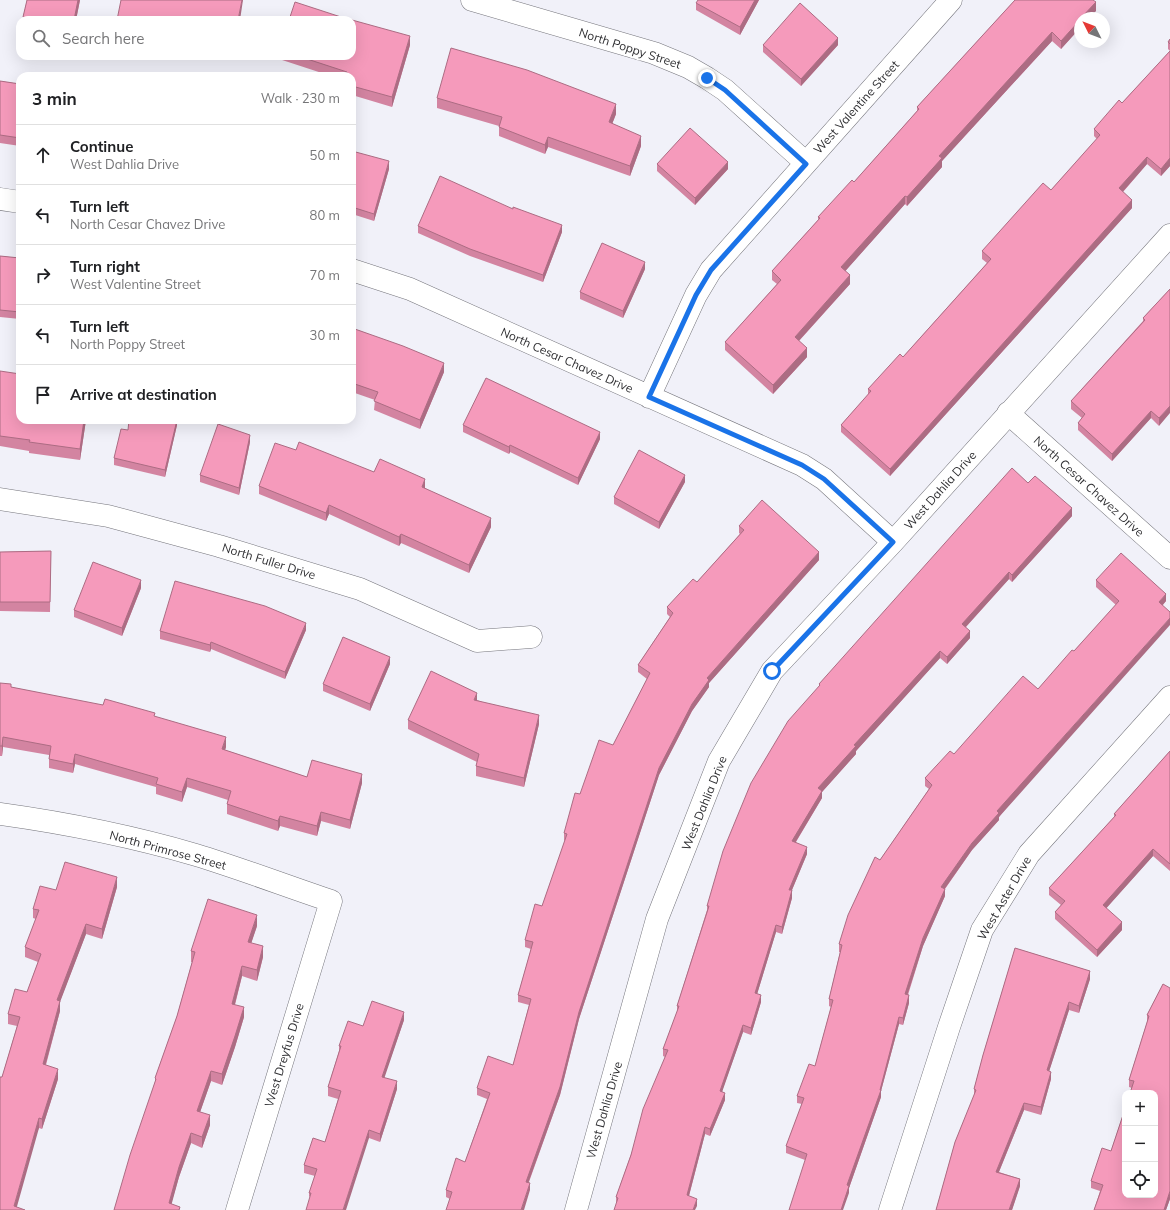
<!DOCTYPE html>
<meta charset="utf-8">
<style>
:root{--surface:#fff;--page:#f6f6f6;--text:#202124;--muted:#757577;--line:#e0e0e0}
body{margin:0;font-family:Mulish,sans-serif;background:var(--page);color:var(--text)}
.controls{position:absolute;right:12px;bottom:12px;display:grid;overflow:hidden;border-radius:8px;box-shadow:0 4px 16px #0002}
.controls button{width:36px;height:36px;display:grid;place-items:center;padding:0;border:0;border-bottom:1px solid var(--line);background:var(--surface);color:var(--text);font:20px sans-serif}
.compass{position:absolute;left:1074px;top:12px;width:36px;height:36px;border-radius:50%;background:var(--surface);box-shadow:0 4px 16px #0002;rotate:312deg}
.stop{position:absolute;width:12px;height:12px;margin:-9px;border:3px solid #1a73e8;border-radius:50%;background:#fff}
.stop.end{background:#1a73e8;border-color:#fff;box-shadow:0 1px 4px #0008}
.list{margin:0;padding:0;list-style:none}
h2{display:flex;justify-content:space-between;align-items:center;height:52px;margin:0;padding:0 16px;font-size:17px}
h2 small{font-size:13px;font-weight:400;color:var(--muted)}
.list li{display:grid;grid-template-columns:26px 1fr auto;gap:12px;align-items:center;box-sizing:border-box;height:60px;padding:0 16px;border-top:1px solid var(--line)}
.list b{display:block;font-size:15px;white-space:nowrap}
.list p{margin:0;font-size:13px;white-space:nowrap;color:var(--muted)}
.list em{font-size:13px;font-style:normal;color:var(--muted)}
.icon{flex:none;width:22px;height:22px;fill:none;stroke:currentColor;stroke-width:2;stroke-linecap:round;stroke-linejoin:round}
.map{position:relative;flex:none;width:1170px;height:1210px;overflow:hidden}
.search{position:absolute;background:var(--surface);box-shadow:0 4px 16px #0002;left:16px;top:16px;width:340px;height:44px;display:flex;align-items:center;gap:10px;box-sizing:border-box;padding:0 14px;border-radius:12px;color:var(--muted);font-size:15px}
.panel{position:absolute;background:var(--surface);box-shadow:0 4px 16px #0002;left:16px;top:72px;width:340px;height:352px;border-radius:12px}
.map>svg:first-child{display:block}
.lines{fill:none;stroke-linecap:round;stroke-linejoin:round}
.minor-casing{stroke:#75757c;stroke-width:23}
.minor{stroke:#fff;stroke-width:22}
.wall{fill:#d384a1}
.shaded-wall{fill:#ac6c83}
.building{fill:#f59abb;stroke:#ac6c83}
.route{stroke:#1a73e8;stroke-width:5}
.labels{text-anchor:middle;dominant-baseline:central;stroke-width:4;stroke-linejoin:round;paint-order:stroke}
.street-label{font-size:12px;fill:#2f2f32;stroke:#fff}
</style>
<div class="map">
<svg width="1170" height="1210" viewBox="0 0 1170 1210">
<rect width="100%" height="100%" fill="#f1f1f9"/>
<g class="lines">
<!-- minor casing -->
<g class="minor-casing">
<path id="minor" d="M 472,0 L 654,53 L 688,67 L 707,78 L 725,90 L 806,163
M 0,199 L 20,202
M 352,270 L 410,289 L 802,465 L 824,479 L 893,542
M 649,397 L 696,295 L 711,270 L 951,0
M 1008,413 L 1170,558
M 0,499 L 108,516 L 219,546 L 360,589 L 477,641 L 531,637
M 0,814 C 65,823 134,837 196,855 C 242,869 286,886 331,901 L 237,1210
M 576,1210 L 657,919 L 719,761 L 772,671 L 893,542 L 1170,235
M 890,1210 L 949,1027 L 982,930 L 1029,854 L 1170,697"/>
</g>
<!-- minor -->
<use href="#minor" class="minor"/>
</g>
<!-- wall -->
<path class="wall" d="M 27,0 L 80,0 L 76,20 L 23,20 L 23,17 Z
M 759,0 L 740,35 L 696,10 L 696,3 Z
M 1015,0 L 1093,0 L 1096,11 L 1080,18 L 1080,28 L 1061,49 L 1052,41 L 942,161 L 942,167 L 907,206 L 905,204 L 845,271 L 850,284 L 799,341 L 807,357 L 773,394 L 725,350 L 725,342 L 777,284 L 772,280 L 772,271 L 818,220 L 818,217 L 854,182 L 917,111 L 917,107 Z
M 1170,39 L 1170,166 L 1161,176 L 1147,164 L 1123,192 L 1132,208 L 890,476 L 841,432 L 841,425 L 868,395 L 868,389 L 903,357 L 987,263 L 982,259 L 982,251 L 1051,190 L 1097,139 L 1094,136 L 1094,129 L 1122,103 L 1170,51 L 1168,49 L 1168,42 Z
M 410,45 L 392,107 L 352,95 L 352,76 L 331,76 L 279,59 L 279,56 L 352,56 Z
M 763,45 L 838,45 L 801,86 L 763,52 Z
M 210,56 L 233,56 L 232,60 Z
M 0,81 L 20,84 L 20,146 L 0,143 Z
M 437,98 L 616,114 L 612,124 L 641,146 L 630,176 L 548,147 L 545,154 L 499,136 L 499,126 L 437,108 Z
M 352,151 L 389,169 L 374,221 L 352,214 Z
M 657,164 L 728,169 L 695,205 L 657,171 Z
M 418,226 L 562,232 L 543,282 L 470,256 L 418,233 Z
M 0,256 L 20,258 L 20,319 L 0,317 Z
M 645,269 L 623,318 L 580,299 L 580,292 Z
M 1170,289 L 1159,426 L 1151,418 L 1112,461 L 1078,430 L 1078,423 L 1082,418 L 1071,409 L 1071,401 L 1143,321 L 1143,318 Z
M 352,328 L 444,372 L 420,429 L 374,410 L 375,400 L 352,392 Z
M 0,371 L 20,420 L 86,420 L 80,460 L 29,453 L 29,451 L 0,446 Z
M 177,420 L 177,425 L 165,477 L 114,465 L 114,458 L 128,430 Z
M 463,425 L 600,439 L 578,485 L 510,452 L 509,454 L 463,432 Z
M 250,442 L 239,495 L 200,482 L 200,475 Z
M 296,450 L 425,488 L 491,527 L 469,573 L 401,543 L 399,546 L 329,514 L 326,521 L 259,494 L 259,486 Z
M 685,482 L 659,529 L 614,504 L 614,497 Z
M 1028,483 L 1072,516 L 1012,582 L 1009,579 L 966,627 L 970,638 L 947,664 L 940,658 L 856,751 L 856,754 L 822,792 L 822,798 L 796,842 L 807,854 L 792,890 L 792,898 L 782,934 L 776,932 L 757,994 L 761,1002 L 751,1035 L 743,1032 L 722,1091 L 725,1100 L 710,1136 L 705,1134 L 689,1196 L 697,1206 L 616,1202 L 616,1197 L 665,1057 L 663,1056 L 663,1049 L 677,1012 L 677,1006 L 707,910 L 707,906 L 819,687 L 819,684 Z
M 739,526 L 819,560 L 709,683 L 709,687 L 692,711 L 659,775 L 579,1019 L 560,1095 L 529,1182 L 530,1190 L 450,1199 L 446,1197 L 446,1190 L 465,1162 L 487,1099 L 477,1095 L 477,1088 L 513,1065 L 529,1005 L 518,1002 L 518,995 L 531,949 L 525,947 L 525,940 L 542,906 L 565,841 L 564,840 L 564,833 L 580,794 L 613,745 L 647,679 L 638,672 L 638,665 L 670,617 L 667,614 L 667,607 L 697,582 L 740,534 L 739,533 Z
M 51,551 L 50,612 L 0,611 L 0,552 Z
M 1096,580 L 1166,601 L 999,817 L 999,820 L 972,850 L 945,889 L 945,896 L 923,946 L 908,995 L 909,1003 L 903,1025 L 899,1024 L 881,1091 L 881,1097 L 849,1188 L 849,1193 L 805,1160 L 786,1153 L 786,1146 L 802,1104 L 797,1103 L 797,1096 L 815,1066 L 831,1007 L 829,1006 L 829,999 L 840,952 L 839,952 L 839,944 L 880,860 L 929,789 L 925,786 L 925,778 L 954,754 L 1038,689 L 1074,651 L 1116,605 L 1096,587 Z
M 141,588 L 122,636 L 74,617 L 74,610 Z
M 306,630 L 285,679 L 211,649 L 210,652 L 160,639 L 160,631 Z
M 390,664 L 370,711 L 323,691 L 323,684 Z
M 0,683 L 11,687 L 155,717 L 226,747 L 225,750 L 307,777 L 362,783 L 350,829 L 321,821 L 317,836 L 280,826 L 278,831 L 227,814 L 227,804 L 228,800 L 187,787 L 182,802 L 156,794 L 156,787 L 75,764 L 73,773 L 49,768 L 49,755 L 3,747 L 2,756 L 0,756 Z
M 477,700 L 539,724 L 524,787 L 476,776 L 476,766 L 477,762 L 408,729 L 408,720 Z
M 1170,751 L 1170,871 L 1153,856 L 1106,908 L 1122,930 L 1097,957 L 1055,919 L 1055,912 L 1061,905 L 1049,895 L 1049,888 L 1114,817 L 1114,814 Z
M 117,887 L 102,939 L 86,934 L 60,1001 L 60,1011 L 46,1065 L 58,1079 L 42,1129 L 39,1128 L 0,1210 L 2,1077 L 17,1026 L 8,1024 L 8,1014 L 27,992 L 38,962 L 25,957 L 25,947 L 36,919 L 33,918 L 33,909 L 56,890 Z
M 257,926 L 251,943 L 263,957 L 257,981 L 242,976 L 235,1005 L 244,1017 L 235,1047 L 222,1085 L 211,1081 L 200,1112 L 210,1125 L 202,1148 L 191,1143 L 179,1177 L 171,1204 L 180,1210 L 114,1210 L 155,1082 L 155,1078 L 177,1016 L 192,962 L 191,962 L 191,951 Z
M 1015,948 L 1090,971 L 1090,979 L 1079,1013 L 1069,1010 L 1049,1071 L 1051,1072 L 1051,1079 L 1041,1115 L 1024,1110 L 999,1172 L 1020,1179 L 1020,1186 L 1012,1210 L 936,1210 L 955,1142 L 974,1096 L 974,1089 L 983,1055 Z
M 1163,984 L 1170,1199 L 1166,1210 L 1094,1210 L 1100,1191 L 1091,1188 L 1091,1181 L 1111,1151 L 1132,1088 L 1129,1087 L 1129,1080 L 1147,1022 L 1147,1015 Z
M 404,1020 L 384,1077 L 397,1089 L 380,1142 L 369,1138 L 309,1197 L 309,1193 L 315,1176 L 304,1173 L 304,1165 L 325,1142 L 338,1099 L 328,1096 L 328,1087 L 339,1051 L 339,1046 L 363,1026 Z"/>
<!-- shaded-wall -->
<path class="shaded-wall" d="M 78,0 L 80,0 L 76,20 L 74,20 Z
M 242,0 L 243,0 L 240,20 L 238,20 Z
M 755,0 L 759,0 L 740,35 L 740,27 Z
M 1096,2 L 1096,11 L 1089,18 L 1081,18 Z
M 1080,20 L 1080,28 L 1061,49 L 1061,41 Z
M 1052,32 L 1052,41 L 942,161 L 942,167 L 907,206 L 907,197 L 939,156 Z
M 410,36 L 410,45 L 392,107 L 392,97 Z
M 838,38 L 838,45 L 801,86 L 801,79 Z
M 616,104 L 616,114 L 609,132 L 609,122 Z
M 641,136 L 641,146 L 630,176 L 630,166 Z
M 548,137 L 548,147 L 545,154 L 545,145 Z
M 1147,157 L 1147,164 L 1119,196 L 1119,188 Z
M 1170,158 L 1170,166 L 1161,176 L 1161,169 Z
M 389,161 L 389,169 L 374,221 L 374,214 Z
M 728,162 L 728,169 L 695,205 L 695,198 Z
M 905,196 L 905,204 L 841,276 L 841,267 Z
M 1132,200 L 1132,208 L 890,476 L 890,469 Z
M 562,225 L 562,232 L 543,282 L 543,275 Z
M 645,262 L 645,269 L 623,318 L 623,311 Z
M 850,275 L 850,284 L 795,345 L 795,337 Z
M 807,348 L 807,357 L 773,394 L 773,385 Z
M 444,363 L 444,372 L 420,429 L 420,420 Z
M 1170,406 L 1170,413 L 1159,426 L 1159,418 Z
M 1151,411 L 1151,418 L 1112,461 L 1112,454 Z
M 84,420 L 86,420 L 80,460 L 80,449 Z
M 177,420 L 177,425 L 165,477 L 165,470 Z
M 600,432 L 600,439 L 578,485 L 578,478 Z
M 250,435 L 250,442 L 239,495 L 239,488 Z
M 510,445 L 510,452 L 509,454 L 509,447 Z
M 685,475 L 685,482 L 659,529 L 659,522 Z
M 425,479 L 425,488 L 422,495 L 422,487 Z
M 329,505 L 329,514 L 326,521 L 326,513 Z
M 1072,508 L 1072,516 L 1012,582 L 1012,575 Z
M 491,518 L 491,527 L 469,573 L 469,565 Z
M 401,534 L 401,543 L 399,546 L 399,537 Z
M 819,552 L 819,560 L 709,683 L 709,687 L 692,711 L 659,775 L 579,1019 L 560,1095 L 526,1189 L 526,1182 L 579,1012 L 659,768 L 692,704 L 707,678 Z
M 1009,572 L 1009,579 L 962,631 L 962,624 Z
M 141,580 L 141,588 L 122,636 L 122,628 Z
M 1166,594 L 1166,601 L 1159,609 L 1159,602 Z
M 1170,618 L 1170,625 L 999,817 L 999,820 L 972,850 L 941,894 L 941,887 L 972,843 L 997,811 Z
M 306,623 L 306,630 L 285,679 L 285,672 Z
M 970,631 L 970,638 L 947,664 L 947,657 Z
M 211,642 L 211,649 L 210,652 L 210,645 Z
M 940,651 L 940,658 L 856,751 L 856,754 L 822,792 L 822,798 L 792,848 L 792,841 L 818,788 L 854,745 Z
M 390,657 L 390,664 L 370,711 L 370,704 Z
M 477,693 L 477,702 L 474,700 Z
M 539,715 L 539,724 L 524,787 L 524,778 Z
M 3,737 L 3,747 L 2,756 L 2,746 Z
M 226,737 L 226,747 L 222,759 L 222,749 Z
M 75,754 L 75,764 L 73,773 L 73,764 Z
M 362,774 L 362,783 L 350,829 L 350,820 Z
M 187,778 L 187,787 L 182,802 L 182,792 Z
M 321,812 L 321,821 L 317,836 L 317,826 Z
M 280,816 L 280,826 L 278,831 L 278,821 Z
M 807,847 L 807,854 L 789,897 L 789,890 Z
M 1153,849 L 1153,856 L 1103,912 L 1103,905 Z
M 117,877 L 117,887 L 102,939 L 102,929 Z
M 945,889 L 945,896 L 923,946 L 905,1002 L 905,994 L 923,938 Z
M 792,890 L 792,898 L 782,934 L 782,927 Z
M 257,915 L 257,926 L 248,953 L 248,942 Z
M 1122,922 L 1122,930 L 1097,957 L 1097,950 Z
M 86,924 L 86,934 L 57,1010 L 57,1000 Z
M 776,925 L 776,932 L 755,1001 L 755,993 Z
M 263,946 L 263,957 L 257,981 L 257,970 Z
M 242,966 L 242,976 L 232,1015 L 232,1004 Z
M 1090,971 L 1090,979 L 1079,1013 L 1079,1006 Z
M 761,995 L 761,1002 L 751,1035 L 751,1028 Z
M 909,995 L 909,1003 L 903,1025 L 903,1018 Z
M 60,1001 L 60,1011 L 43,1074 L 43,1064 Z
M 1069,1002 L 1069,1010 L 1047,1078 L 1047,1070 Z
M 244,1007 L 244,1017 L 235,1047 L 222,1085 L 222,1074 Z
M 404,1012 L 404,1020 L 382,1085 L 382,1077 Z
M 899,1017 L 899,1024 L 881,1091 L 881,1097 L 849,1188 L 849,1193 L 843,1210 L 841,1210 L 847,1185 L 880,1090 Z
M 743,1025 L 743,1032 L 720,1098 L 720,1091 Z
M 58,1069 L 58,1079 L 42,1129 L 42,1119 Z
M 211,1071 L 211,1081 L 197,1121 L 197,1111 Z
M 1051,1072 L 1051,1079 L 1041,1115 L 1041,1107 Z
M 397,1081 L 397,1089 L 380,1142 L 380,1134 Z
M 725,1093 L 725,1100 L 710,1136 L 710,1129 Z
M 1024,1103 L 1024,1110 L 996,1179 L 996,1172 Z
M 210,1115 L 210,1125 L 202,1148 L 202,1137 Z
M 39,1118 L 39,1128 L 16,1210 L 14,1206 Z
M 705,1127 L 705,1134 L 687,1203 L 687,1195 Z
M 369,1130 L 369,1138 L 346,1210 L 343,1210 Z
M 191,1133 L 191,1143 L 179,1177 L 170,1210 L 169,1203 L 179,1167 Z
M 1020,1179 L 1020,1186 L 1012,1210 L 1009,1210 Z
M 530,1183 L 530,1190 L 524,1210 L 521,1210 Z
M 1170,1191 L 1170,1199 L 1166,1210 L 1164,1210 Z
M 697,1199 L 697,1206 L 695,1210 L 693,1210 Z"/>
<!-- building -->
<path class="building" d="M 27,0 L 78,0 L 74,20 L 39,20 L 23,17 Z
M 121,0 L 242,0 L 238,20 L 117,20 Z
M 698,0 L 755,0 L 740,27 L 696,3 Z
M 1015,0 L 1093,0 L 1096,2 L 1081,18 L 1080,18 L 1080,20 L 1061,41 L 1052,32 L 939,156 L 942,158 L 907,197 L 905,196 L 841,267 L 850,275 L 795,337 L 807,348 L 773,385 L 725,342 L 781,280 L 772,271 L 820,218 L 818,217 L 852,180 L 854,182 L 919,109 L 917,107 Z
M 295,2 L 344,18 L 351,20 L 289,20 Z
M 800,3 L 838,38 L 801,79 L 763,45 Z
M 352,20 L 410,36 L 392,97 L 352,86 L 352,76 L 346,76 L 347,72 L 298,56 L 352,56 Z
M 1170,39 L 1170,44 L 1168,42 Z
M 451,48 L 527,70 L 616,104 L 609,122 L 641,136 L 630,166 L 548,137 L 545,145 L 499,127 L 502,117 L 437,98 Z
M 1170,51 L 1170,158 L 1161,169 L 1147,157 L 1119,188 L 1132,200 L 890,469 L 841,425 L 871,391 L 868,389 L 900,354 L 903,357 L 991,259 L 982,251 L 1043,183 L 1051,190 L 1100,135 L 1094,129 L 1119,100 L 1122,103 Z
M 0,81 L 20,84 L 20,138 L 0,135 Z
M 690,128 L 728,162 L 695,198 L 657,164 Z
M 352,151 L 389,161 L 374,214 L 352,207 Z
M 440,176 L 513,209 L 513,207 L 562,225 L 543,275 L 470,249 L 418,226 Z
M 602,243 L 645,262 L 623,311 L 580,292 Z
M 0,256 L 20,258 L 20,312 L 0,310 Z
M 1170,289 L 1170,406 L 1159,418 L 1151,411 L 1112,454 L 1078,423 L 1085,414 L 1071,401 L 1145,320 L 1143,318 Z
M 352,328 L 403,346 L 444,363 L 420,420 L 374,401 L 378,392 L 352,383 Z
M 0,371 L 20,374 L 20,420 L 84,420 L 80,449 L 29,442 L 30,440 L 0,436 Z
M 486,378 L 600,432 L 578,478 L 510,445 L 509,447 L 463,425 Z
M 129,420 L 177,420 L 165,470 L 114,458 L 121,429 L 128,430 Z
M 218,424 L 250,435 L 239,488 L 200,475 Z
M 299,442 L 374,472 L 380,459 L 425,479 L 422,487 L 491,518 L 469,565 L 401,534 L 399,537 L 329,505 L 326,513 L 259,486 L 275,443 L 296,450 Z
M 639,450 L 685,475 L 659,522 L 614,497 Z
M 1012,468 L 1028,483 L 1035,476 L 1072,508 L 1012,575 L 1009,572 L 962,624 L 970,631 L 947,657 L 940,651 L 854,745 L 856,746 L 818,788 L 822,791 L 792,841 L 807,847 L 789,890 L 792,890 L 782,927 L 776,925 L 755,993 L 761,995 L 751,1028 L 743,1025 L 720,1091 L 725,1093 L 710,1129 L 705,1127 L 687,1195 L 697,1199 L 693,1210 L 614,1210 L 618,1198 L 616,1197 L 631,1155 L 643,1109 L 668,1050 L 663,1049 L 679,1006 L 677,1006 L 709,906 L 707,906 L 723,851 L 751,783 L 788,721 L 820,685 L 819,684 Z
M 762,500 L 819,552 L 707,678 L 709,680 L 692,704 L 659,768 L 579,1012 L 560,1087 L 526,1182 L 530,1183 L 521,1210 L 446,1210 L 452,1192 L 446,1190 L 456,1158 L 465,1162 L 490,1093 L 477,1088 L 488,1056 L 513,1065 L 531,999 L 518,995 L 533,942 L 525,940 L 535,904 L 542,906 L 567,834 L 564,833 L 575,793 L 580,794 L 599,740 L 613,745 L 650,673 L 638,665 L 673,613 L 667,607 L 693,579 L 697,582 L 744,530 L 739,526 Z
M 51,551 L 50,602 L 0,602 L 0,552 Z
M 1121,553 L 1166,594 L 1159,602 L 1170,612 L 1170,618 L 997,811 L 999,813 L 972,843 L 941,887 L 945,889 L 923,938 L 905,994 L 909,995 L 903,1018 L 899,1017 L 880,1090 L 881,1090 L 847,1185 L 849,1186 L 841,1210 L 789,1210 L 807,1154 L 786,1146 L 804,1098 L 797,1096 L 809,1064 L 815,1066 L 833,1000 L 829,999 L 842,945 L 839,944 L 848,915 L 875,857 L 880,860 L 932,785 L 925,778 L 950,751 L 954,754 L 1023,676 L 1038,689 L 1072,650 L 1074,651 L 1119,601 L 1096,580 Z
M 93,562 L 141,580 L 122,628 L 74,610 Z
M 175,581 L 265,606 L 306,623 L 285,672 L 211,642 L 210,645 L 160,631 Z
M 343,637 L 390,657 L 370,704 L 323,684 Z
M 431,671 L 477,693 L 474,700 L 539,715 L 524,778 L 476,766 L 479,754 L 408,720 Z
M 0,683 L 11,684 L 11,687 L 103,705 L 105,699 L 155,713 L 154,716 L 226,737 L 222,749 L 307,777 L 312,760 L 362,774 L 350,820 L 321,812 L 317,826 L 280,816 L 278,821 L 227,804 L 231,791 L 187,778 L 182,792 L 156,784 L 158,778 L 75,754 L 73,764 L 49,759 L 51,746 L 3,737 L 2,746 L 0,746 Z
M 1170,751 L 1170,864 L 1153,849 L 1103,905 L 1122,922 L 1097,950 L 1055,912 L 1065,901 L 1049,888 L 1116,815 L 1114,814 Z
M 65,862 L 117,877 L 102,929 L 86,924 L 57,1000 L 60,1001 L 43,1064 L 58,1069 L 42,1119 L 39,1118 L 14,1206 L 25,1210 L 0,1210 L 0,1077 L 2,1077 L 20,1017 L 8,1014 L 15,989 L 27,992 L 41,954 L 25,947 L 39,910 L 33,909 L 40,886 L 56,890 Z
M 208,899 L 257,915 L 248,942 L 263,946 L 257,970 L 242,966 L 232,1004 L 244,1007 L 235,1036 L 222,1074 L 211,1071 L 197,1111 L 210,1115 L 202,1137 L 191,1133 L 179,1167 L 169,1203 L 180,1207 L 179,1210 L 114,1210 L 130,1155 L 156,1079 L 155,1078 L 177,1016 L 195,952 L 191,951 Z
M 1015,948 L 1090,971 L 1079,1006 L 1069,1002 L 1047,1070 L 1051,1072 L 1041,1107 L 1024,1103 L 996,1172 L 1020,1179 L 1009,1210 L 936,1210 L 955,1142 L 976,1090 L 974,1089 L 983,1055 Z
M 1163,984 L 1170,988 L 1170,1191 L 1164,1210 L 1094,1210 L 1103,1185 L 1091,1181 L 1102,1148 L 1111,1151 L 1125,1109 L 1125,1195 L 1155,1195 L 1155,1093 L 1130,1093 L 1134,1081 L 1129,1080 L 1149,1016 L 1147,1015 Z
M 372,1001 L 404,1012 L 382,1077 L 397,1081 L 380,1134 L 369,1130 L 343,1210 L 306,1210 L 311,1193 L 309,1193 L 317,1169 L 304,1165 L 313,1138 L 325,1142 L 341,1091 L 328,1087 L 341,1046 L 339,1046 L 348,1021 L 363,1026 Z"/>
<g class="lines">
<!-- route -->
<path class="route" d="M 707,78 L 725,90 L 806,164 L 711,270 L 696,295 L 649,397 L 802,465 L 824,479 L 893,542 L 772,671"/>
</g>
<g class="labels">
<!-- street labels -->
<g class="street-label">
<text transform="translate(630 48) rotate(18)">North Poppy Street</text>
<text transform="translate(856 107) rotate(-48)">West Valentine Street</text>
<text transform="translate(567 360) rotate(24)">North Cesar Chavez Drive</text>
<text transform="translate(1089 486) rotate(42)">North Cesar Chavez Drive</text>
<text transform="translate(940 490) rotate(-48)">West Dahlia Drive</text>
<text transform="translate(269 561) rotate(17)">North Fuller Drive</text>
<text transform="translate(704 803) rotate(-68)">West Dahlia Drive</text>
<text transform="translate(168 850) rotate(15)">North Primrose Street</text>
<text transform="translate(1004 898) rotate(-60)">West Aster Drive</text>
<text transform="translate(284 1055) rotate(-73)">West Dreyfus Drive</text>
<text transform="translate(604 1110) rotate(-74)">West Dahlia Drive</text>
</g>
</g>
</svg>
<div class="controls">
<button>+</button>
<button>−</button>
<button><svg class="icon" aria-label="locate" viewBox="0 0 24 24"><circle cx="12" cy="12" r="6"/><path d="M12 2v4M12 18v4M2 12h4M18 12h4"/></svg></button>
</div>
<svg class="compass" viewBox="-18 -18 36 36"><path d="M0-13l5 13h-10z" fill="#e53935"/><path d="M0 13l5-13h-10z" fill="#757577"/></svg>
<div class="stop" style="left:772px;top:671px"></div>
<div class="stop end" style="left:707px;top:78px"></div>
<div class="search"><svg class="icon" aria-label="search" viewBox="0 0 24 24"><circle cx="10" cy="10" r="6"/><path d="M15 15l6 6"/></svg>Search here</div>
<section class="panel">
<h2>3 min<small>Walk · 230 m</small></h2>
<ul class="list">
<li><svg class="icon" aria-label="ahead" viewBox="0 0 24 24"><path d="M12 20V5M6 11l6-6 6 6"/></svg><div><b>Continue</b><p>West Dahlia Drive</p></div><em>50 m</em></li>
<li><svg class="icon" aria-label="left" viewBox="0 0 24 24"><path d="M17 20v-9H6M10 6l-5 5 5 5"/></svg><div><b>Turn left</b><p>North Cesar Chavez Drive</p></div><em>80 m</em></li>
<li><svg class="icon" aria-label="right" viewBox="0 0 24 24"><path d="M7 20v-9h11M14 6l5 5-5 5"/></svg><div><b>Turn right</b><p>West Valentine Street</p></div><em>70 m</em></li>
<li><svg class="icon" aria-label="left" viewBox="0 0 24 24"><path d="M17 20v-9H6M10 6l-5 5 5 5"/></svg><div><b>Turn left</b><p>North Poppy Street</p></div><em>30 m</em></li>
<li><svg class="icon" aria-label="arrive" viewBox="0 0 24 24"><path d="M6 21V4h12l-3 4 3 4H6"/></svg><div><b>Arrive at destination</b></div></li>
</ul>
</section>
</div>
